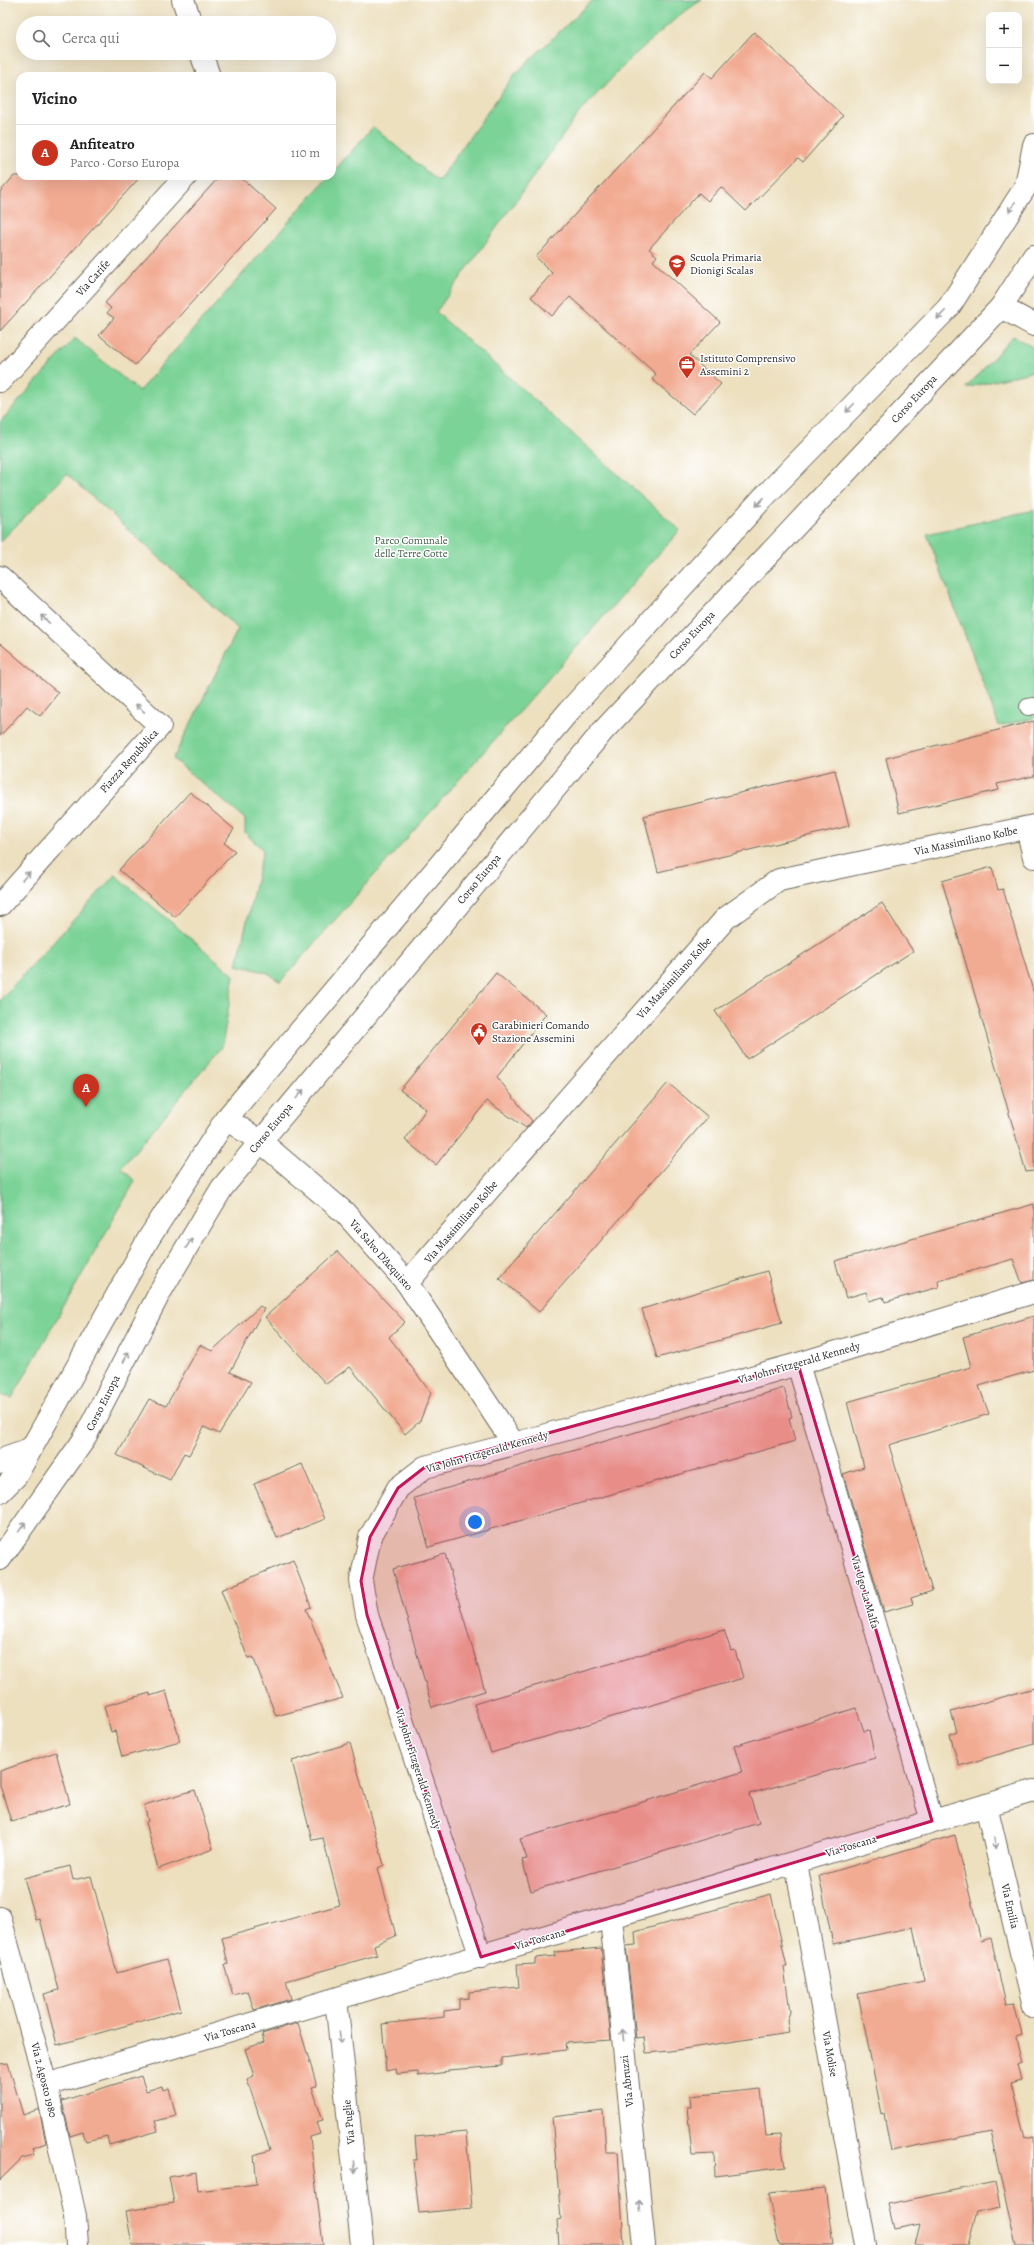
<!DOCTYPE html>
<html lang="it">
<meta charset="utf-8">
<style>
:root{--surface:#fff;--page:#f2f2f2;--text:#222;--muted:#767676;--line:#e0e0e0;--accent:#c8321e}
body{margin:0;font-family:Alegreya,serif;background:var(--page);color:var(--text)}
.controls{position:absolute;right:12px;top:12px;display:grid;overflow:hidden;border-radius:8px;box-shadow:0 4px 16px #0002}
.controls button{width:36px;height:36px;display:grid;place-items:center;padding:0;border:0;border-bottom:1px solid var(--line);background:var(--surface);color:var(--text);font:20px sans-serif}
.you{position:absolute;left:475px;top:1522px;width:14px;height:14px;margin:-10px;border:3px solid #fff;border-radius:50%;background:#1a73e8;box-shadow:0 0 0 6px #1a73e833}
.badge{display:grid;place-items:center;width:26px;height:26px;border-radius:50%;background:var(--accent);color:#fff;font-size:13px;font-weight:700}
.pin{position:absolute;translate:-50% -33px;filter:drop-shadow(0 1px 2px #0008)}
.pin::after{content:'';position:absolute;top:21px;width:14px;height:12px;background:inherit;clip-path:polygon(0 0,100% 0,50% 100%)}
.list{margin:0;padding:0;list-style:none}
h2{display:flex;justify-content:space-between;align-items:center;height:52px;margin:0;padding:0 16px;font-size:17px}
h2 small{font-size:13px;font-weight:400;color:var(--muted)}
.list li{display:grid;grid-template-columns:26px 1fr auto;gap:12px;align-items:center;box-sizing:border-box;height:56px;padding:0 16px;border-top:1px solid var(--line)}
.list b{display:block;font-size:15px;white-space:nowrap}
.list p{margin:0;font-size:13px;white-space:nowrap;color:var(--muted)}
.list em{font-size:13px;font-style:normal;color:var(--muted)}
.icon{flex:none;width:22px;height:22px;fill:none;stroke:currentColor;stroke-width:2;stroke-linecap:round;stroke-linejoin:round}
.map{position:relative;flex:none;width:1034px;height:2245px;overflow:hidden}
.search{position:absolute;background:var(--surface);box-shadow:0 4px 16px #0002;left:16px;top:16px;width:320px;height:44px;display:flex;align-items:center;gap:10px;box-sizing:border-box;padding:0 14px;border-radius:22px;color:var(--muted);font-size:15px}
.panel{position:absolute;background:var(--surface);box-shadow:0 4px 16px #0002;left:16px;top:72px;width:320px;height:108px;border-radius:12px}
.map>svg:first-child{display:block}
.green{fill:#7cd397;stroke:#547f61}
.building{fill:#f2ab93}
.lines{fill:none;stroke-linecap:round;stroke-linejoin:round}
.service-casing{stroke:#6f6a5f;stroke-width:18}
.minor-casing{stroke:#6f6a5f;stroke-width:24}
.tertiary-casing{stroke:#6f6a5f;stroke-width:24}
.service{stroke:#fff;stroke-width:16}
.minor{stroke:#fff;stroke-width:22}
.tertiary{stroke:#fff;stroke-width:22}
.oneway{stroke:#a0a0a0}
.marked{fill:#c2185b;fill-opacity:0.2;stroke:#c2185b;stroke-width:3;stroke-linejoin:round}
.labels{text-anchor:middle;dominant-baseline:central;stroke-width:3;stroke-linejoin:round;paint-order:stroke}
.poi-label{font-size:11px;fill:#2b2b2b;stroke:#fff;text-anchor:start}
.street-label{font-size:11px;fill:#2b2b2b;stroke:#fff}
.park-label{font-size:11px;fill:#435d4b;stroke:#fff}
</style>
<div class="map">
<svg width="1034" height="2245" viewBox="0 0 1034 2245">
<rect width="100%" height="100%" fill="#fff"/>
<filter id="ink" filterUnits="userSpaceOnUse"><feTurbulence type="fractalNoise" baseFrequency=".025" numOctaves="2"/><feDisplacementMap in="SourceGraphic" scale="8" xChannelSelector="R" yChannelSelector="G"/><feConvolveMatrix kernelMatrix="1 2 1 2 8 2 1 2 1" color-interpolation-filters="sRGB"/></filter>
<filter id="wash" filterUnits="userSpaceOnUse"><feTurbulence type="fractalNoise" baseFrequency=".012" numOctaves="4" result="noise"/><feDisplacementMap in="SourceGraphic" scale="16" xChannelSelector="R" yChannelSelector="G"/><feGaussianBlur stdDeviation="0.9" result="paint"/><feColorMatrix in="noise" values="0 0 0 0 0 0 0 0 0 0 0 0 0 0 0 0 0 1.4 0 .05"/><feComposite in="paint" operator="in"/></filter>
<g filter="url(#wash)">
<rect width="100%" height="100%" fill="#ede0bf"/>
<!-- green -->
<path class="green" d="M 593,0 L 702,0 L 681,14 L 632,57 L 579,113 L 436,312 L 680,530 L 280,982 L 268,973 L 237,965 L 263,850 L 245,833 L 245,819 L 173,759 L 238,629 L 67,474 L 0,542 L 0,422 L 75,338 L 139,391 L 329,176 L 332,176 L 332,173 L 373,127 L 438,181 L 515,74 Z
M 1013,336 L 1034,348 L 1034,371 L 966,388 Z
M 1034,510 L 1034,718 L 999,726 L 927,534 Z
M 115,875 L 234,975 L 222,1047 L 121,1168 L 135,1181 L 12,1398 L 0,1395 L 0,1000 Z"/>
<g id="blocks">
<!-- building -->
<path class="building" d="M 754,32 L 843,116 L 803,162 L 798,158 L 746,211 L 721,187 L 708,201 L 699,193 L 649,249 L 657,256 L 653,261 L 720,322 L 689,355 L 721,384 L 693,414 L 652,379 L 656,374 L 570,297 L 552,316 L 531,297 L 552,273 L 536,257 L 705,72 L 712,78 Z
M 14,176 L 141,176 L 0,331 L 0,192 Z
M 220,176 L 239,176 L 276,209 L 135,365 L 99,335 L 114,318 L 107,313 L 111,308 L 105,303 Z
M 0,643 L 58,693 L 40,716 L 27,706 L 0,736 Z
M 1034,721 L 1034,776 L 997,784 L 999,790 L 899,813 L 886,758 Z
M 835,770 L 849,826 L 658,872 L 644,816 Z
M 190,792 L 234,829 L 224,843 L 235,851 L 175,917 L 119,870 Z
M 992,867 L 998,890 L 1003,889 L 1034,994 L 1034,1171 L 1026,1172 L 942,881 Z
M 882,903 L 913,951 L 747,1059 L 715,1011 Z
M 496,973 L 546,1014 L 497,1077 L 532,1121 L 526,1128 L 487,1101 L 436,1165 L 405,1140 L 426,1109 L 400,1090 Z
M 668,1083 L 708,1117 L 539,1312 L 499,1278 Z
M 1034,1204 L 1034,1280 L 1022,1283 L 1013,1259 L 938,1281 L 939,1287 L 885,1302 L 883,1297 L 869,1301 L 866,1292 L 846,1298 L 835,1261 Z
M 338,1251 L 405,1322 L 389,1337 L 431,1393 L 420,1421 L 405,1434 L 350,1367 L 326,1384 L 265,1317 Z
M 767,1271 L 782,1323 L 657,1358 L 642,1309 Z
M 260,1306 L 264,1309 L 230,1372 L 251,1382 L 219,1434 L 204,1427 L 189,1455 L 184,1453 L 170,1480 L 117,1455 L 149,1399 L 166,1406 L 200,1345 L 212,1351 Z
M 1034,1316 L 1034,1370 L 979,1386 L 989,1414 L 889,1445 L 932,1591 L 911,1598 L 913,1604 L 884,1612 L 843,1474 L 864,1467 L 847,1402 L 971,1367 L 963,1337 Z
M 784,1388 L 792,1417 L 789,1418 L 795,1441 L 429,1547 L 414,1498 Z
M 302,1464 L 325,1519 L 277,1538 L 254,1484 Z
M 445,1554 L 485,1691 L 432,1707 L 393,1569 Z
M 293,1560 L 311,1607 L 306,1609 L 343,1698 L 276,1716 L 253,1657 L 248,1658 L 221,1590 Z
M 724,1630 L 731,1651 L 735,1650 L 743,1678 L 491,1753 L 474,1704 Z
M 1034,1688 L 1034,1744 L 959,1766 L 950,1735 L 957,1732 L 951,1712 Z
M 166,1691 L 180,1741 L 122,1757 L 115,1731 L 111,1732 L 104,1706 L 150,1693 L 150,1696 Z
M 856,1708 L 864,1731 L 869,1730 L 875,1758 L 749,1794 L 759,1823 L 531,1891 L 522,1860 L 527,1859 L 520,1839 L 742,1772 L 734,1746 Z
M 350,1743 L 384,1865 L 378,1868 L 396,1936 L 374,1945 L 377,1955 L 286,1981 L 291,1999 L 254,2010 L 248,1991 L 233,1995 L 224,1965 L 228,1964 L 222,1938 L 340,1905 L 323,1838 L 312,1840 L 292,1761 Z
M 56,1752 L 70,1804 L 11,1821 L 0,1785 L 0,1771 Z
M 195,1790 L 213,1849 L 158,1869 L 146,1822 L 148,1821 L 144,1805 Z
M 955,1835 L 981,1941 L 991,1938 L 1006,2005 L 1014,2004 L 1022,2035 L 1016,2037 L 1022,2063 L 1018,2065 L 1022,2081 L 1011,2084 L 1025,2138 L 1034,2136 L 1034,2245 L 1016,2245 L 990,2131 L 891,2151 L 884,2114 L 882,2115 L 858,1994 L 924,1981 L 913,1927 L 833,1944 L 819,1876 Z
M 70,1866 L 73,1880 L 91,1876 L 117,1973 L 167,1959 L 181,2010 L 57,2045 L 44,1994 L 59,1990 L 40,1919 L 36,1920 L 24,1878 Z
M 771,1894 L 787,1967 L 784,1967 L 790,2012 L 787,2020 L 789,2033 L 670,2051 L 646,2053 L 644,2037 L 636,2038 L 626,1946 L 636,1945 L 635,1932 Z
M 601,1948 L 611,2040 L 565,2043 L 566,2050 L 502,2058 L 502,2066 L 448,2070 L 448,2072 L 418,2076 L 418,2072 L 397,2074 L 396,2069 L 386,2071 L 382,2024 L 444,2017 L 444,2011 L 459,2009 L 459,1999 L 469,1998 L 469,1992 L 519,1987 L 517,1965 L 535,1964 L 535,1958 L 555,1956 L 555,1952 Z
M 298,2023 L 317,2086 L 312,2087 L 323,2120 L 316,2122 L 320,2134 L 310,2137 L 323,2245 L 132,2245 L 126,2211 L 174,2203 L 169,2177 L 196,2172 L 198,2191 L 257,2184 L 254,2155 L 270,2150 L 247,2079 L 254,2076 L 245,2049 L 264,2042 L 262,2034 Z
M 8,2063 L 23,2115 L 39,2109 L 46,2143 L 32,2148 L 34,2155 L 22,2158 L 0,2180 L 0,2064 Z
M 141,2076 L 146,2091 L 162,2086 L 163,2090 L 169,2088 L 176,2116 L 155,2121 L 158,2131 L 109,2145 L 107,2136 L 86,2141 L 83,2132 L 70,2136 L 62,2101 Z
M 761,2089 L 766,2136 L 780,2135 L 785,2167 L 715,2176 L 714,2154 L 692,2155 L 687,2107 L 691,2107 L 690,2096 Z
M 603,2111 L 606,2152 L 618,2152 L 624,2245 L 559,2245 L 557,2220 L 561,2219 L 552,2117 Z
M 466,2132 L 472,2208 L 419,2213 L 413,2160 L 417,2160 L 415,2137 Z
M 995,2182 L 1000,2207 L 977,2212 L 968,2245 L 915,2245 L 920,2224 L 894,2229 L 888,2204 Z
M 825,2188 L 833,2245 L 779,2245 L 768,2194 Z"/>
</g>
</g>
<g filter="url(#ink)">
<use href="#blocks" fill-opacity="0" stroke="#6f6a5f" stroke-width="1"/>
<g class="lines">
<!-- service casing -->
<g class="service-casing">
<path id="service" d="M 1028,707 L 1034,706"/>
</g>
<!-- minor casing -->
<g class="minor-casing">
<path id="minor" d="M 183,0 L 191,23
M 201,53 L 209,76
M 1001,307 L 1034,325
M 0,381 L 186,176
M 0,577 L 160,726 L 0,905
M 1027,828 L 1034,857
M 226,1119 L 260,1141 L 345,1213 L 407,1283 L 514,1444
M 407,1283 L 726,918 L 779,880 L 1034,826
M 798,1364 L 932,1821
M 0,1463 L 7,1457 L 30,1449
M 986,1805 L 1034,2007
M 796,1863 L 865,2245
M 0,1918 L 46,2085 L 75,2216 L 77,2245
M 611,1918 L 644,2245
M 481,1957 L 367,1615 L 361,1581 L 370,1537 L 398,1488 L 425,1467 L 514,1444 L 798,1364 L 1034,1292
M 336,1999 L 362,2245
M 46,2085 L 1034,1791"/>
</g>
<!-- tertiary casing -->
<g class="tertiary-casing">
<path id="tertiary" d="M 0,1492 L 16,1476 L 149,1238 L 226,1119 L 569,711 L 762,499 L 949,307 L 1026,186 L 1034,145
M 0,1559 L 83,1441 L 160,1292 L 222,1188 L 603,731 L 1001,307 L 1034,256"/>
</g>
<!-- service -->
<use href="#service" class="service"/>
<!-- minor -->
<use href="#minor" class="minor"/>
<!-- tertiary -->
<use href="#tertiary" class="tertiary"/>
</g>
<!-- one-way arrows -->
<defs><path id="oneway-shaft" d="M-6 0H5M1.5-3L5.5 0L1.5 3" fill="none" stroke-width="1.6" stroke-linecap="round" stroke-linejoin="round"/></defs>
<g class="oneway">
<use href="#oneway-shaft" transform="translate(1012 207) rotate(122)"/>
<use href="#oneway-shaft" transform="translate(941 315) rotate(134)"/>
<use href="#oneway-shaft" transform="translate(850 408) rotate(134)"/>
<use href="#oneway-shaft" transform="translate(760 502) rotate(133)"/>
<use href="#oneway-shaft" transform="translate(45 619) rotate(-137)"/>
<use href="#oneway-shaft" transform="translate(140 708) rotate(-137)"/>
<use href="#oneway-shaft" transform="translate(26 876) rotate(-48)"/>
<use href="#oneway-shaft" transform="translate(300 1094) rotate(-50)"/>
<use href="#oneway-shaft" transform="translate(189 1243) rotate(-59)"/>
<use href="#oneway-shaft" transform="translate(126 1357) rotate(-63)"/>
<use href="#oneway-shaft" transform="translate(22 1527) rotate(-55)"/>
<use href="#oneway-shaft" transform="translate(995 1843) rotate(77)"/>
<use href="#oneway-shaft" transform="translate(623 2035) rotate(-96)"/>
<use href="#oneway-shaft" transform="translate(340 2038) rotate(84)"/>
<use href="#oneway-shaft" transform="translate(354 2167) rotate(84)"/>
<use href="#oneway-shaft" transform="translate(640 2206) rotate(-96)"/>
</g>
</g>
<!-- marked area -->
<path class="marked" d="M 798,1364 L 932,1821 L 481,1957 L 367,1615 L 361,1581 L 370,1537 L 398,1488 L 425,1467 Z"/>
<!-- icons -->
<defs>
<g id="school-pin" transform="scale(0.9)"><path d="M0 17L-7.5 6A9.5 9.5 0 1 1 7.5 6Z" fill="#c8321e" stroke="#fff"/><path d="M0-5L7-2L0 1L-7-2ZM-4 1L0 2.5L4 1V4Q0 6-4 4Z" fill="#fff"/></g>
<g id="office-pin" transform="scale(0.9)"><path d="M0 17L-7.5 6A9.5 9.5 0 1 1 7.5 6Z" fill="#c8321e" stroke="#fff"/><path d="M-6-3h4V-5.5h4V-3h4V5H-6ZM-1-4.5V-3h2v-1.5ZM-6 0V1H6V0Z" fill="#fff"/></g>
<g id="civic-pin" transform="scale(0.9)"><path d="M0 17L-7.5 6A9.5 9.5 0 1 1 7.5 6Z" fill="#c8321e" stroke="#fff"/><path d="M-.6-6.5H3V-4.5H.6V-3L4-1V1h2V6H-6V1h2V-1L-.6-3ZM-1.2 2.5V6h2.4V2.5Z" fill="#fff"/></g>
</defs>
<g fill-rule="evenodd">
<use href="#school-pin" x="677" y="263"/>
<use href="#office-pin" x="687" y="364"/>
<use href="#civic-pin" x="479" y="1031"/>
</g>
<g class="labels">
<!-- poi labels -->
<g class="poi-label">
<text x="690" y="257">Scuola Primaria<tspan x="690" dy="13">Dionigi Scalas</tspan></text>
<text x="700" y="358">Istituto Comprensivo<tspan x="700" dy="13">Assemini 2</tspan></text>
<text x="492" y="1025">Carabinieri Comando<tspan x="492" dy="13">Stazione Assemini</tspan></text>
</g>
<!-- street labels -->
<g class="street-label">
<text transform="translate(93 278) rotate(-48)">Via Carife</text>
<text transform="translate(914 399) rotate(-47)">Corso Europa</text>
<text transform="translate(692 635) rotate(-47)">Corso Europa</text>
<text transform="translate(129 761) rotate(-48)">Piazza Repubblica</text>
<text transform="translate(966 841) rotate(-12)">Via Massimiliano Kolbe</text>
<text transform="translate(479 879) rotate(-50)">Corso Europa</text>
<text transform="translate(674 978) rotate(-48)">Via Massimiliano Kolbe</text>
<text transform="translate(271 1128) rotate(-50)">Corso Europa</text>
<text transform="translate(461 1222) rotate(-49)">Via Massimiliano Kolbe</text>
<text transform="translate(381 1255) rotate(49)">Via Salvo D'Acquisto</text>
<text transform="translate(799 1363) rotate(-16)">Via John Fitzgerald Kennedy</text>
<text transform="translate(103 1403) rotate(-63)">Corso Europa</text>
<text transform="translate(487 1452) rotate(-16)">Via John Fitzgerald Kennedy</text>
<text transform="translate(865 1592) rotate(74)">Via Ugo La Malfa</text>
<text transform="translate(418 1769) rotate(72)">Via John Fitzgerald Kennedy</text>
<text transform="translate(851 1846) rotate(-17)">Via Toscana</text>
<text transform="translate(1010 1906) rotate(77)">Via Emilia</text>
<text transform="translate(540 1939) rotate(-17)">Via Toscana</text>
<text transform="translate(230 2031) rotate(-16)">Via Toscana</text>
<text transform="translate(830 2054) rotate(80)">Via Molise</text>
<text transform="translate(44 2080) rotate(76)">Via 2 Agosto 1980</text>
<text transform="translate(627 2081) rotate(-96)">Via Abruzzi</text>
<text transform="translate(349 2122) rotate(-96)">Via Puglie</text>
</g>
<!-- park labels -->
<g class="park-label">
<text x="411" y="540">Parco Comunale<tspan x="411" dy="13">delle Terre Cotte</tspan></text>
</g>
</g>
</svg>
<div class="controls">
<button>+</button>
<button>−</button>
</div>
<div class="you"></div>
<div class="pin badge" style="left:86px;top:1107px">A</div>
<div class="search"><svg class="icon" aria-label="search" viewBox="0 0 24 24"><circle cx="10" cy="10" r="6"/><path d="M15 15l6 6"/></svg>Cerca qui</div>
<section class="panel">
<h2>Vicino<small></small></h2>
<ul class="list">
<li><span class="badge">A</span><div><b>Anfiteatro</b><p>Parco · Corso Europa</p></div><em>110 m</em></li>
</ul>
</section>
</div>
